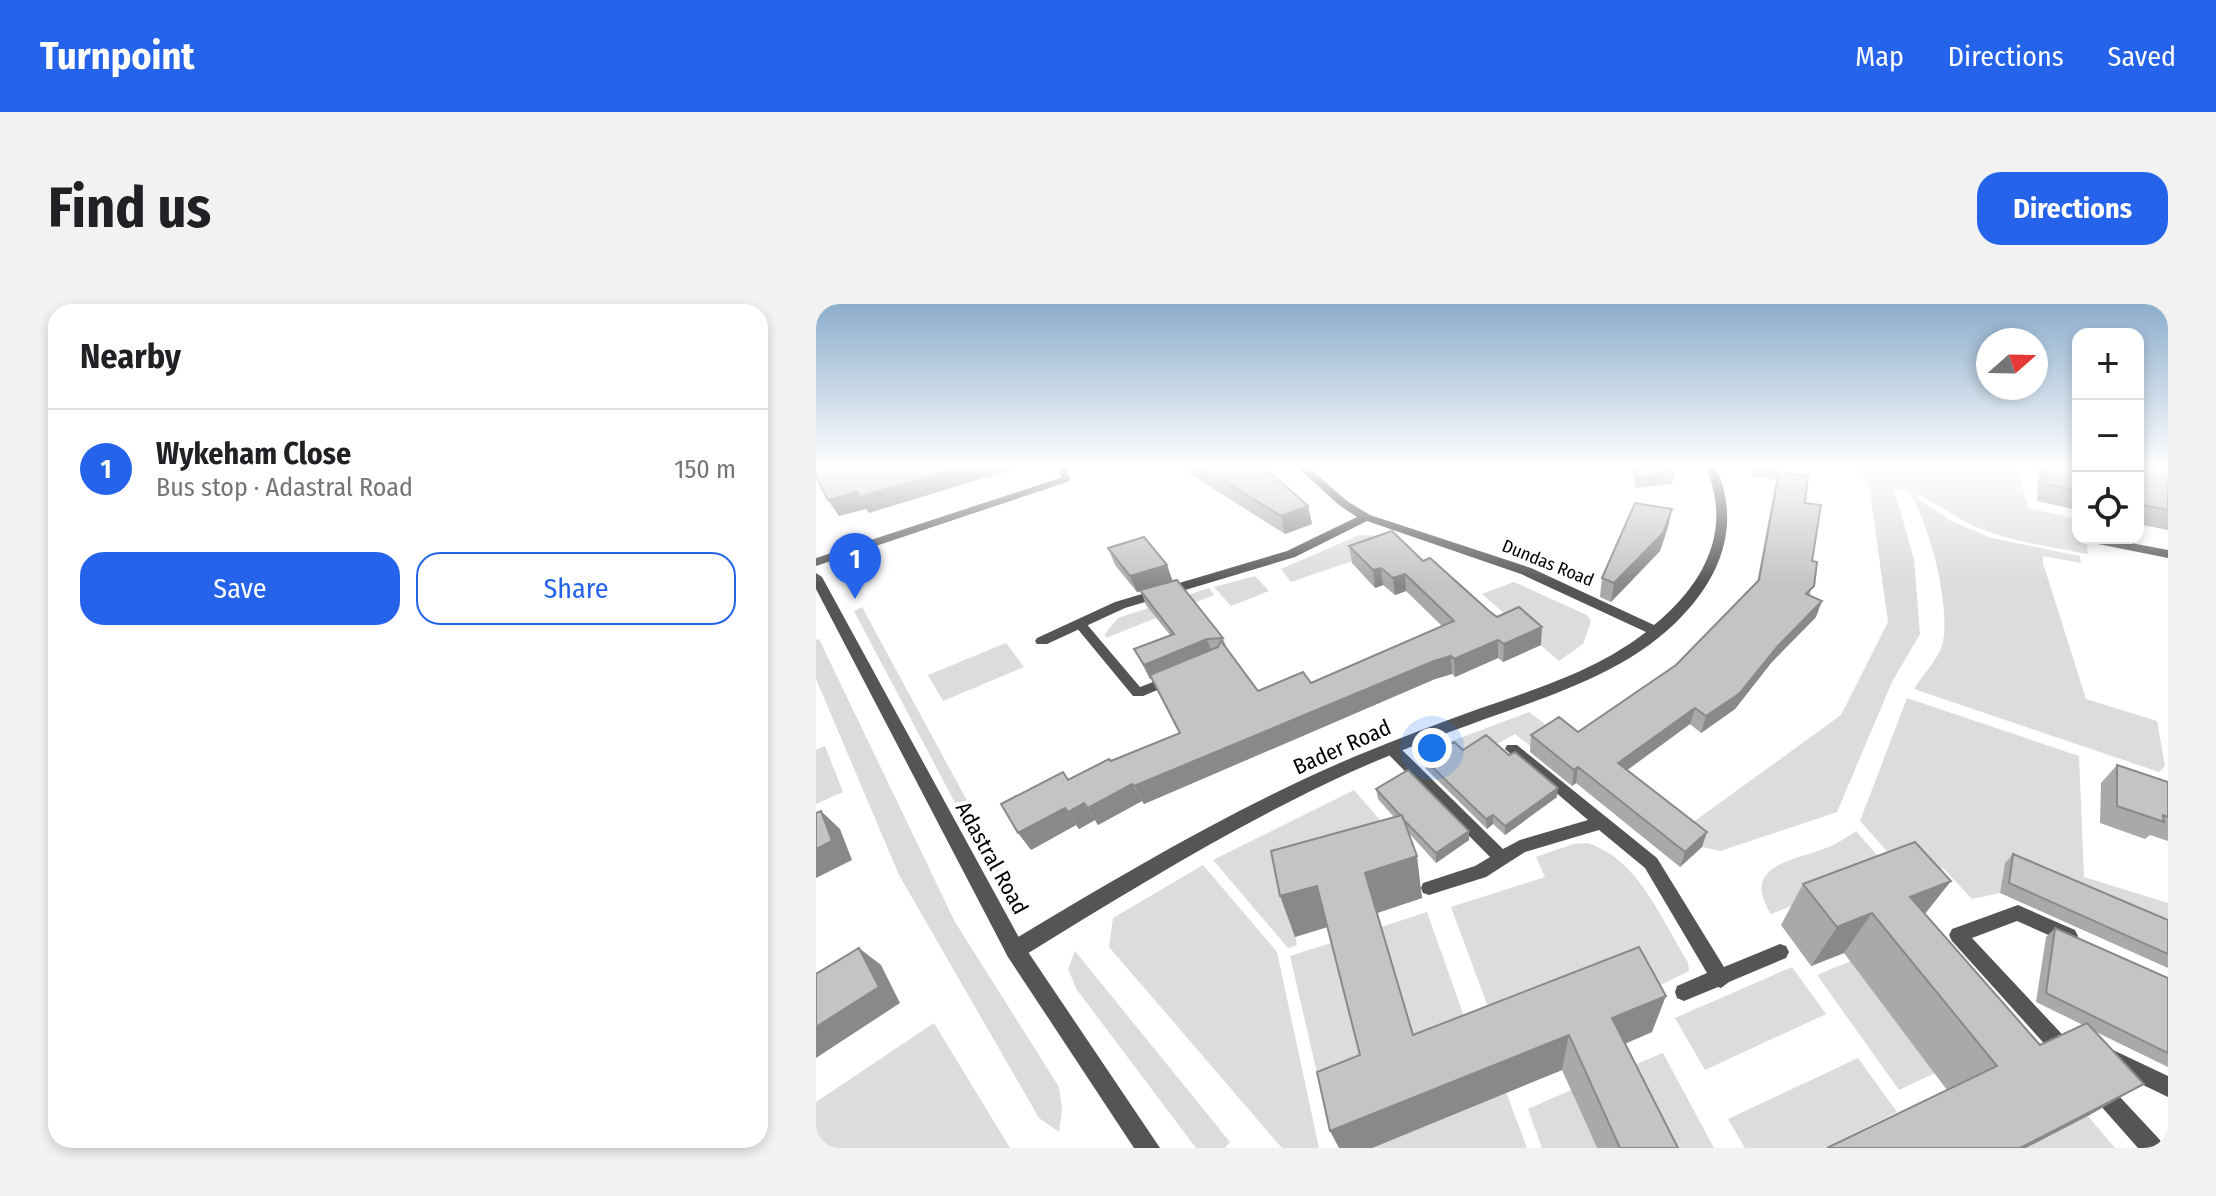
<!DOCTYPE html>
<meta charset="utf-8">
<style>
:root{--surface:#fff;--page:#f2f2f2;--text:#202124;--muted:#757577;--line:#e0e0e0;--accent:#2563eb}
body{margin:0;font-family:"Fira Sans Condensed",sans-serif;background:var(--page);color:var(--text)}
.controls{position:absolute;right:24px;top:24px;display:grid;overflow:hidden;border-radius:16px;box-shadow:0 4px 12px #0003}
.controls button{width:72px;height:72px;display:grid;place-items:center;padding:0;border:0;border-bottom:2px solid var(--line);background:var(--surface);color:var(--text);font:40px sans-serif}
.compass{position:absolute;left:1160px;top:24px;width:72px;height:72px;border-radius:50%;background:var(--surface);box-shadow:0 4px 12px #0003;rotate:70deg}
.you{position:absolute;left:616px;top:444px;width:28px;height:28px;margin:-20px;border:6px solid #fff;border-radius:50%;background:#1a73e8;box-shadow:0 0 0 12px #1a73e833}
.badge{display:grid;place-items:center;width:52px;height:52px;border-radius:50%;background:var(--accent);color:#fff;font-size:26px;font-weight:700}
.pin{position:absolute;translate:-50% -66px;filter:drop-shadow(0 2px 4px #0008)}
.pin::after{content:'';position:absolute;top:42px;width:28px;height:24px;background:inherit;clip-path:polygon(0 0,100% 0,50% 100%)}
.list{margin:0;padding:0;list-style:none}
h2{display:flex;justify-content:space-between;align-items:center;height:104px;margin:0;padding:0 32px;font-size:34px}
h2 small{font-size:26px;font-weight:400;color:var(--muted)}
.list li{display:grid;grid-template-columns:52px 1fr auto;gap:24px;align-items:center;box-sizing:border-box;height:120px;padding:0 32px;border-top:2px solid var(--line)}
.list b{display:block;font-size:30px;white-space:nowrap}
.list p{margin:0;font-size:26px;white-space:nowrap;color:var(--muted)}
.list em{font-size:26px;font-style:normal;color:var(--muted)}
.actions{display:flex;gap:16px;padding:24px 32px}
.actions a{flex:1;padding:18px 0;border:2px solid var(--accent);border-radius:24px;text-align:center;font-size:28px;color:var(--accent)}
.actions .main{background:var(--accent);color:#fff}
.icon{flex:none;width:44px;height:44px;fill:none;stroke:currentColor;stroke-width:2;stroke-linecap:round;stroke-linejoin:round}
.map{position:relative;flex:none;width:1352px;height:844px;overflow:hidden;border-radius:24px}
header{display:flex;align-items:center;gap:48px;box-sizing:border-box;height:112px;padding:0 40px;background:var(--accent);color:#fff}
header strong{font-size:38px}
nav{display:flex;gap:44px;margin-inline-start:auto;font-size:28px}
.intro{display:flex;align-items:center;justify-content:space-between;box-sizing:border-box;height:192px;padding:0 48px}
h1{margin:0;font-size:56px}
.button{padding:20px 36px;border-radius:24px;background:var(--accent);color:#fff;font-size:28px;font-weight:700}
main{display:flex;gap:48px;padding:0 48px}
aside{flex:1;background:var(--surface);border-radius:24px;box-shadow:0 4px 12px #0003}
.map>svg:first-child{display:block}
.green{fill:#dcdcdc}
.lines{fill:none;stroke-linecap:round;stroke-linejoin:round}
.service{fill:#555;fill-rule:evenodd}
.minor{fill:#555;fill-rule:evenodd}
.tertiary{fill:#555;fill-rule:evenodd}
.wall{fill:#a9a9a9}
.shaded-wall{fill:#898989}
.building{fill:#c4c4c4;stroke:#898989;stroke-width:2}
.labels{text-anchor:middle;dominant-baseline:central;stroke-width:8;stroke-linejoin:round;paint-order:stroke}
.far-street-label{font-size:18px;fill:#000;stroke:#fff}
.street-label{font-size:22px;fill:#000;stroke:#fff}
</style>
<header>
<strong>Turnpoint</strong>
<nav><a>Map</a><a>Directions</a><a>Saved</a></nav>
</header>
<div class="intro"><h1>Find us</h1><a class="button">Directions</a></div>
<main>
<aside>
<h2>Nearby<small></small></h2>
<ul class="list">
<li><span class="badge">1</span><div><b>Wykeham Close</b><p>Bus stop · Adastral Road</p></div><em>150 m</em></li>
</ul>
<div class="actions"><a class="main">Save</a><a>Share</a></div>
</aside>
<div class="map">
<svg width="1352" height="844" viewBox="0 0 1352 844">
<rect width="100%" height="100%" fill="#fff"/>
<!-- green -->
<path class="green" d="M 1036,162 L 1201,162 L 1212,204 L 1262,215 L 1262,234 L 1270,234 L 1272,250 C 1236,243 1197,238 1163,224 C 1129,210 1116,191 1078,185 L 1098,255 L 1104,330 L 1076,378 L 1021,508 L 904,547 L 886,543 L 865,527 L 1025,411 L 1072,318 L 1053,180 Z
M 1094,189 L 1135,217 L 1176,234 L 1264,252 L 1265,259 L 1227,252 L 1227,259 L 1270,395 L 1341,417 L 1349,462 L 1343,468 L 1098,385 C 1106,372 1124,353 1127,338 C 1134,298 1114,223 1094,189 Z
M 543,231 L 567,232 L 589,239 L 475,278 L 465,265 Z
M 439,272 L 453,287 L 415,302 L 398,283 Z
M 698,278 L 771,311 L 775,317 L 767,340 L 743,357 L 666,290 Z
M 393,284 L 398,291 L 290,334 L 289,330 L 302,314 Z
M 46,303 L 200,587 L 188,584 L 179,575 L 38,307 Z
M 3,335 L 139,618 L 243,783 L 246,806 L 243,828 L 223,814 L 83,571 L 0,375 L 0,336 Z
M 190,339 L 208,363 L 127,397 L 112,371 Z
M 1091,394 L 1263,452 L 1268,573 L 1352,599 L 1352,629 L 1189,560 L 1184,589 L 1156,595 L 1127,564 L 1096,575 L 1044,517 Z
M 713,408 L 742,430 L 718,445 L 699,430 L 674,444 L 610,458 L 612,446 Z
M 9,442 L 27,488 L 0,500 L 0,446 Z
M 538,486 L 589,545 L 471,589 L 481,641 L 472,644 L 397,556 Z
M 1040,527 L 1072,564 L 955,610 C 923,560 979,557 1013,543 C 1022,539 1031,533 1040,527 Z
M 771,539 C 822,554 845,615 872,658 L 873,667 L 818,694 L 683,733 L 635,603 L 729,573 L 720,553 L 757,540 Z
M 387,561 L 461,648 L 503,844 L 466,844 L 293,643 L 297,614 Z
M 611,608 L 651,721 L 597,742 L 562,624 Z
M 518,638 L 550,764 L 504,782 L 474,652 Z
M 259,647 L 414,838 L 409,844 L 380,844 L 261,686 L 252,665 Z
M 1049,651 L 1040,665 L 1119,769 L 1083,786 L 1001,671 Z
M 976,663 L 1010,710 L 889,766 L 859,714 Z
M 118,719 L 194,844 L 0,844 L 0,798 Z
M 847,749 L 898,844 L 832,844 L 796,770 Z
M 1042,754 L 1081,808 L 1009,844 L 929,844 L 912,815 Z
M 755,786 L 781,844 L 726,844 L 712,805 Z
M 690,788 L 711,844 L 556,844 Z
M 1272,812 L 1299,844 L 1210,844 Z"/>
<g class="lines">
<!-- service -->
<path class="service" d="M 241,162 L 251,162 L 253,177 L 247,177 Z
M 264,316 L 268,317 L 324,383 L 353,372 L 360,376 L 358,379 L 327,392 L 317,392 L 260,323 L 258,320 Z
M 575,439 L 580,440 L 687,545 L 704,536 L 772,516 L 689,445 L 691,441 L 701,441 L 841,554 L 908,663 L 964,640 L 970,642 L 973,648 L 970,654 L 913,678 L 905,684 L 902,683 L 868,697 L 861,694 L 859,688 L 861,682 L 891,669 L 829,564 L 783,526 L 709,548 L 670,573 L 613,591 L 607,589 L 605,584 L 607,579 L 659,562 L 674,553 L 570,448 L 568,444 L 570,440 Z
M 1202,601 L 1259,626 L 1262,632 L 1259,638 L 1253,640 L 1201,617 L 1156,634 L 1257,742 L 1260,749 L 1257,756 L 1250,759 L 1243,756 L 1136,637 L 1133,631 L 1136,625 Z
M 1297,746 L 1352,772 L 1352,793 L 1290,763 L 1287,756 L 1290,749 Z
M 1283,775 L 1290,778 L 1344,836 L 1347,844 L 1322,844 L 1276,792 L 1273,785 L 1276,778 Z"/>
<!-- minor -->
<path class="minor" d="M 480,162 L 491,162 L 531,197 L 554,211 L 715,264 L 838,321 C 888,280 918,225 889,162 L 899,162 C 925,216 907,269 867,311 C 813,370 726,394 653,421 C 613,435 573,451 535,468 C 421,520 313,587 206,653 L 199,656 L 192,653 L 189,646 L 192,639 C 304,572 419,503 540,452 C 581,435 623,419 665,404 C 721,385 783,365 830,328 L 705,270 L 551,217 L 479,253 L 309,304 L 231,340 L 221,340 L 219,337 L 221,334 L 299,298 L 471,247 L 541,213 L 523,201 Z
M 250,172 L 255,175 L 254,177 L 0,262 L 0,254 Z
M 1276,234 L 1289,234 L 1352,246 L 1352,254 L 1277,239 Z"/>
<!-- tertiary -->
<path class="tertiary" d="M 0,269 L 6,273 L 206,639 L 344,844 L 318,844 L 192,653 L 0,285 Z"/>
</g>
<!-- wall -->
<path class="wall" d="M 369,162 L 447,162 L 492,202 L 496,220 L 469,230 L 371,168 Z
M 815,162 L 851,162 L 858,171 L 856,180 L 819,184 Z
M 934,162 L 966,162 L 964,168 L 989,199 L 996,257 L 994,292 L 1000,313 L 955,359 L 919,405 L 885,429 L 874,420 L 811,466 L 886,543 L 864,563 L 760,479 L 756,482 L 714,448 L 715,431 L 762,428 L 860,361 L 941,279 L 960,176 L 936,172 L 937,166 L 933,166 Z
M 1222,162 L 1262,162 L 1262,206 L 1221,197 Z
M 1322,162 L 1352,162 L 1352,226 L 1322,220 Z
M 852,223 L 844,247 L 795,298 L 784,293 L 786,274 Z
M 533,242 L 607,257 L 673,307 L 725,341 L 687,358 L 682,354 L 639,373 L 636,370 L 619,375 L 328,500 L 326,497 L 282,521 L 279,516 L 263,525 L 260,521 L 215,546 L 252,476 L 363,429 L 336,375 L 334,375 L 318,345 L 354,331 L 330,301 L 325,287 L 321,288 L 299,261 L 292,244 L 351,261 L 356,277 L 407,334 L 411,345 L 442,387 L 495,379 L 626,322 L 590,287 L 579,291 L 567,281 L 559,284 L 536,259 Z
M 647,446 L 741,493 L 689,531 L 677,520 L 671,525 L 610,465 L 609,456 Z
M 1301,461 L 1352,478 L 1352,537 L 1334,531 L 1329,535 L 1284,519 L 1285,479 Z
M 560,485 L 653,536 L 620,559 L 592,528 L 606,594 L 561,609 L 597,731 L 836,728 L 809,740 L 862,844 L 781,844 L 746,766 L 556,844 L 523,844 L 544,751 L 512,623 L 479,633 L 578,513 L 562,495 Z
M 1197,550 L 1352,616 L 1352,664 L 1184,589 L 1189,559 Z
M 1135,577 L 1109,610 L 1224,741 L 1267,721 L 1220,698 L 1230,633 L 1239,624 L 1352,674 L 1352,763 L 1278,727 L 1272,812 L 1131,786 L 1028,649 L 995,662 L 965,621 L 987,580 Z"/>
<!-- shaded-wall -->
<path class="shaded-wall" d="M 147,162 L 208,162 L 53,209 L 50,205 L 23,212 L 12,196 Z
M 492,202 L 496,220 L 469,230 L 465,212 Z
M 856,205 L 852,223 L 844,247 L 795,298 L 798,279 Z
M 351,261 L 357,278 L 321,288 L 314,272 Z
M 565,264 L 567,281 L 559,284 L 557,266 Z
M 589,270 L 590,287 L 579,291 L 577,274 Z
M 1006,297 L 1000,313 L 955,359 L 919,405 L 885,429 L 890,412 L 961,343 Z
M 726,323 L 725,341 L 687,358 L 688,340 Z
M 391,335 L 396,349 L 334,375 L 328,361 Z
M 682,336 L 682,354 L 639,373 L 638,355 Z
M 635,352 L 636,370 L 619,375 L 328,500 L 318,482 L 618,357 Z
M 879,404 L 874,420 L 799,475 L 802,459 Z
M 762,463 L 760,479 L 756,482 L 758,466 Z
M 316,480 L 326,497 L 282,521 L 272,504 Z
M 742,484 L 741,493 L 689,531 L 689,522 Z
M 268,499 L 279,516 L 263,525 L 252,508 Z
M 249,504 L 260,521 L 215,546 L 202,529 Z
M 5,507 L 24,525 L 36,556 L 0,574 L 0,545 Z
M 677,511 L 677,520 L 671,525 L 670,515 Z
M 653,527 L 653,536 L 620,559 L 620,549 Z
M 891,528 L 886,543 L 864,563 L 869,548 Z
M 601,552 L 606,594 L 558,610 L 549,569 Z
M 1135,577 L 1102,618 L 1094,593 Z
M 501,582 L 514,622 L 479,633 L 464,592 Z
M 1056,609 L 1028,649 L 995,662 L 1021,623 Z
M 43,644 L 65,661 L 84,699 L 0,754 L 0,723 Z
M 850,692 L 836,728 L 786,749 L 796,714 Z
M 753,731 L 746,766 L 556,844 L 523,844 L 514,827 Z
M 1328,780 L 1272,812 L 1210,844 L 1204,844 Z"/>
<!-- building -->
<path class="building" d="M 0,162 L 147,162 L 43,193 L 41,188 L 12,196 L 0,173 Z
M 384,162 L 447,162 L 492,202 L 465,212 Z
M 818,162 L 851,162 L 858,171 L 821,175 Z
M 1231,162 L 1262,162 L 1262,187 L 1231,180 Z
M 1322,162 L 1352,162 L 1352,206 L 1322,200 Z
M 963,168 L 992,172 L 989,199 L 1005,201 L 996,257 L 1001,258 L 998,282 L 990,290 L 1006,297 L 961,343 L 924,389 L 890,412 L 879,404 L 802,459 L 891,528 L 869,548 L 762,463 L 758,466 L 715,431 L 743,413 L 762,428 L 860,361 L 943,276 Z
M 819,199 L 856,205 L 847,229 L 798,279 L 786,274 Z
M 576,227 L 607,257 L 614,254 L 673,307 L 681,313 L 703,303 L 726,323 L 688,340 L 682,336 L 638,355 L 635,352 L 618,357 L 318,482 L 316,480 L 272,504 L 268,499 L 252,508 L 249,504 L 202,529 L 185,500 L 247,468 L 252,476 L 293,455 L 295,457 L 364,429 L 334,371 L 402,343 L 405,337 L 442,387 L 487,368 L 495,379 L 638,317 L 589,270 L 577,274 L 565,264 L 557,266 L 533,242 Z
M 328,233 L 351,261 L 314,272 L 292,244 Z
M 361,276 L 407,334 L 391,335 L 328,361 L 318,345 L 358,330 L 324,286 Z
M 670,431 L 693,451 L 699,448 L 742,484 L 689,522 L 677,511 L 670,515 L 609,456 L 638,438 L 647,446 Z
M 1301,461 L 1352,478 L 1352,513 L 1347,511 L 1348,518 L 1301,502 Z
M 592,466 L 653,527 L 620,549 L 587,515 L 586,511 L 584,511 L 560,485 Z
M 5,507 L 16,537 L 0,545 L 0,509 Z
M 586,511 L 601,552 L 549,569 L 597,731 L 823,643 L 850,692 L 796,714 L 862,844 L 804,844 L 753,731 L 514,827 L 501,768 L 544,751 L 501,582 L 464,592 L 455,547 Z
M 1099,538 L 1135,577 L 1094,593 L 1224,741 L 1271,719 L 1328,780 L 1204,844 L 1011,844 L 1181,762 L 1056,609 L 1021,623 L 987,580 Z
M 1197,550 L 1352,616 L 1352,650 L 1193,579 Z
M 1239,624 L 1352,674 L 1352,749 L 1230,689 Z
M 43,644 L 63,683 L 0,723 L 0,670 Z"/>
<!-- sky -->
<linearGradient id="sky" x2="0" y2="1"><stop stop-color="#8cadcc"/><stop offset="0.58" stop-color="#fff"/><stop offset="1" stop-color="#fff" stop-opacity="0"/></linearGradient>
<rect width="1352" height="280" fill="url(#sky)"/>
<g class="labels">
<!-- far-street labels -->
<g class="far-street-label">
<text transform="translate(732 259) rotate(22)">Dundas Road</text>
</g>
<!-- street labels -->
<g class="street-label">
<text transform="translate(526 443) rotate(-24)">Bader Road</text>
<text transform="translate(176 554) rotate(61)">Adastral Road</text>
</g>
</g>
</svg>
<div class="controls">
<button>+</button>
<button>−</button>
<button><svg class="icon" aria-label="locate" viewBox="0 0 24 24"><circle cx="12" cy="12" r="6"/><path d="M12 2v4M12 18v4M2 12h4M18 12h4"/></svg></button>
</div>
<svg class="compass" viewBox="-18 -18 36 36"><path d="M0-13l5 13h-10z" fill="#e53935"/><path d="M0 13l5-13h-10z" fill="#757577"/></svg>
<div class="you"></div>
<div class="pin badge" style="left:39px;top:295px">1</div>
</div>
</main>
